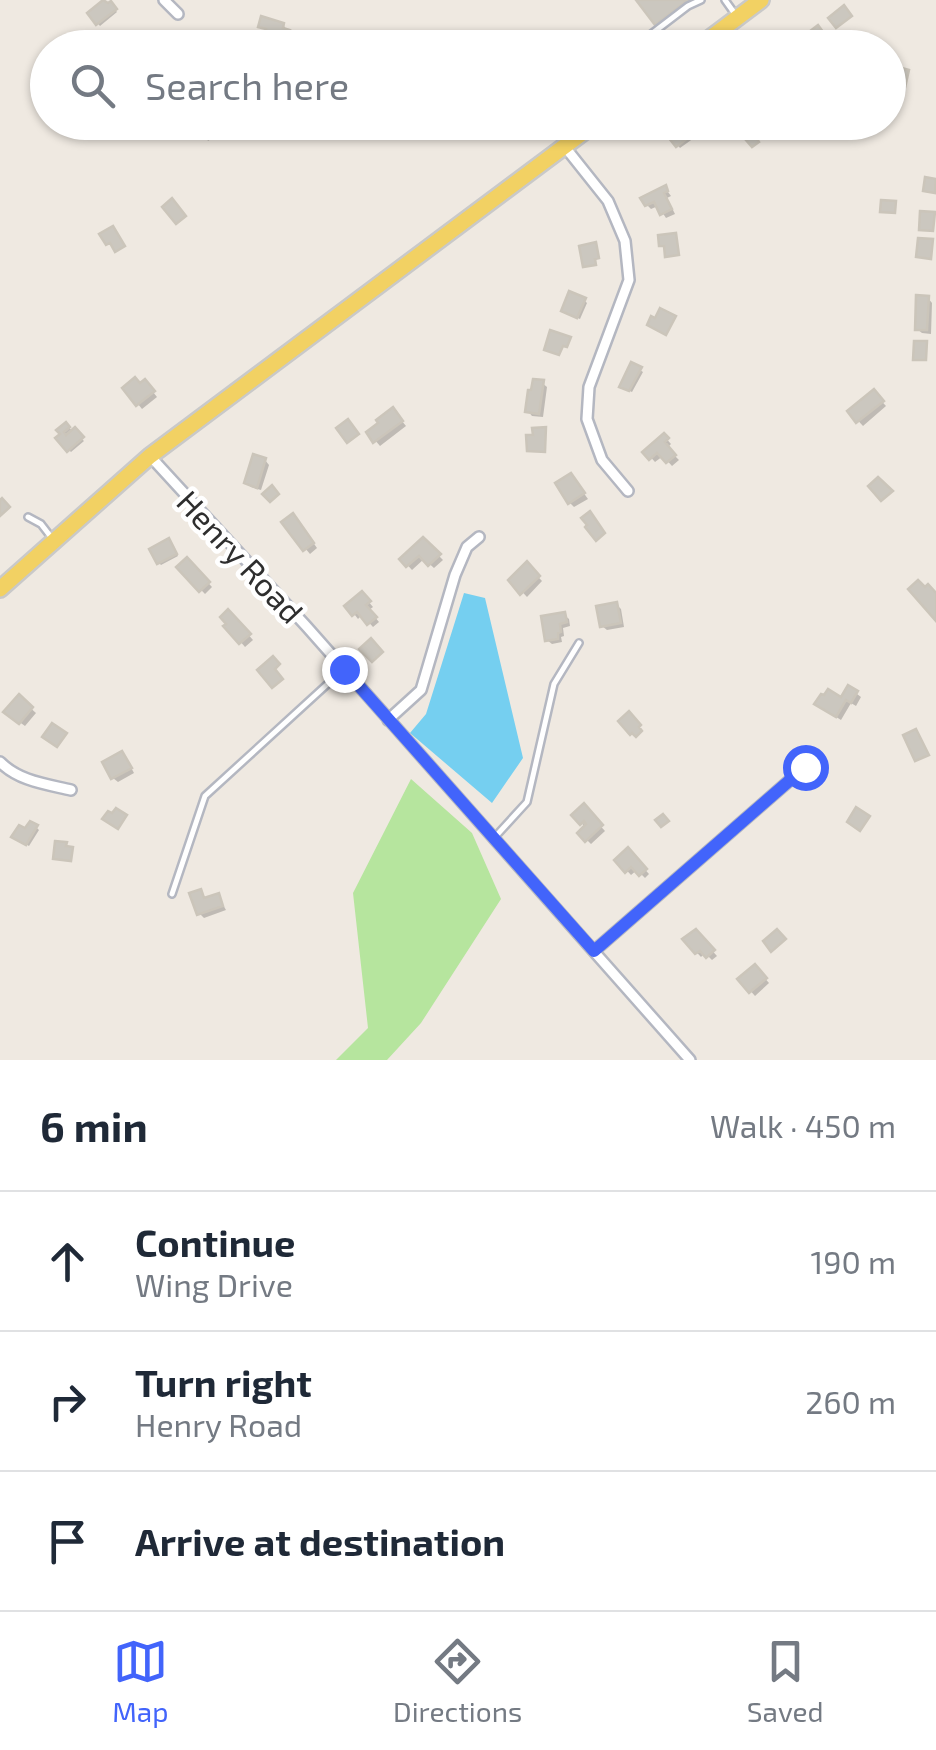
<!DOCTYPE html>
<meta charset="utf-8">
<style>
:root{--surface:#fff;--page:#f2f2f3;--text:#1f2937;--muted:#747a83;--line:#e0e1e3;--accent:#4264fb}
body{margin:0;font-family:"Exo 2",sans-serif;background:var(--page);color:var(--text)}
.stop{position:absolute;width:30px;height:30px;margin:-22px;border:8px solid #4264fb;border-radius:50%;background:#fff}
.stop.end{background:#4264fb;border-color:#fff;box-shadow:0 2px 10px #0008}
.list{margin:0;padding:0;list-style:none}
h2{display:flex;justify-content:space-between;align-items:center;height:130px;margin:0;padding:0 40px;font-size:42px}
h2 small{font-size:32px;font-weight:400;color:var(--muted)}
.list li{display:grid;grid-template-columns:65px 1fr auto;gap:30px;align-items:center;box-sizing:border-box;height:140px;padding:0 40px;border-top:2px solid var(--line)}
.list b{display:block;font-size:38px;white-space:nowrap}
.list p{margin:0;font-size:32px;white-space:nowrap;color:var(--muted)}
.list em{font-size:32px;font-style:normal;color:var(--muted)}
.icon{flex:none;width:55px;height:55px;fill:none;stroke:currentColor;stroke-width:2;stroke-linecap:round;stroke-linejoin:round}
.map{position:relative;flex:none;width:936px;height:1060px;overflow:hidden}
.search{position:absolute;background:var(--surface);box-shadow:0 2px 8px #0004;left:30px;right:30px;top:30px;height:110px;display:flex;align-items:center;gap:25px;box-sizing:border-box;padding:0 35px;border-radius:55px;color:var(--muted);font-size:38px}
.sheet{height:550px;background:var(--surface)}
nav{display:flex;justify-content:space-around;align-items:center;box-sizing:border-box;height:140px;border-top:2px solid var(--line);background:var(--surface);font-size:28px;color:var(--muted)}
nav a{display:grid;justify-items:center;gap:5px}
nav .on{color:var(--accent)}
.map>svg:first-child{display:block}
.green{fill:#b6e59e}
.water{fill:#75cff0}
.shadow{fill:#0003}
.building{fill:#cbc7bf;stroke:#cbc5ba;stroke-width:2.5}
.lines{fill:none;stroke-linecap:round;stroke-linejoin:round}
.lane-casing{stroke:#b4b7c1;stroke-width:10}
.street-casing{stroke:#b4b7c1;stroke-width:14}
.primary-casing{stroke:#c9c9c9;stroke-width:20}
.lane{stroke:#fff;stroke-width:5}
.street{stroke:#fff;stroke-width:9}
.primary{stroke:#f2d163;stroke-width:15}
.route{stroke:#4264fb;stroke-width:12}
.labels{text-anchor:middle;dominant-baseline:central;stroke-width:9;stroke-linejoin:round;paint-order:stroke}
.street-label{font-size:32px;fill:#2e2e2e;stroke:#fff}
</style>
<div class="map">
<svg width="936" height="1060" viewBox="0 0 936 1060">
<rect width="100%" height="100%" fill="#efe9e1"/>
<!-- green -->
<path class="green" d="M 411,779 L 472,833 L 501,899 L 421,1023 L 387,1060 L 336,1060 L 368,1028 L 353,893 Z"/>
<!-- water -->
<path class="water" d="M 464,593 L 485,598 L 523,758 L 492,803 L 410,733 L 426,714 Z"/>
<!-- shadow -->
<path class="shadow" d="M 639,0 L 697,0 L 696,5 L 663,30 Z
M 110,4 L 117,12 L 100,26 L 90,14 Z
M 283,25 L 293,37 L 292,40 L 288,39 L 284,48 L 269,47 L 264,43 L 268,31 L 261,26 Z
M 198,122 L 223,122 L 210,130 L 214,137 L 208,141 Z
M 698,122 L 720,122 L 706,134 Z
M 685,127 L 694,138 L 680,148 L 672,138 Z
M 665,188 L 671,196 L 667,198 L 675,214 L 666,218 L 658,206 L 651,209 L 647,205 Z
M 928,298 L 932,303 L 931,334 L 922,333 L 917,329 Z
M 584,300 L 587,303 L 580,319 L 566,313 Z
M 632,365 L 643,372 L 632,392 L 625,389 Z
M 145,382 L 157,397 L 142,409 L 125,388 L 140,386 Z
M 542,383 L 547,387 L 543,417 L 532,416 L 528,411 Z
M 874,393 L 886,406 L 863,426 L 850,412 Z
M 397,415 L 406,426 L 380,446 L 369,433 Z
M 66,425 L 84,441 L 71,452 L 58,439 Z
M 664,436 L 671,444 L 667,448 L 679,460 L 672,466 L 663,456 L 655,462 L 646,452 Z
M 265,460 L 269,465 L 261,490 L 251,487 L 246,483 Z
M 575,481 L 588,499 L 574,507 L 570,503 Z
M 297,520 L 317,548 L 310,554 L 284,523 Z
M 423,540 L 443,560 L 434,568 L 424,559 L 412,570 L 402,559 Z
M 171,544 L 178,556 L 161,565 L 159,563 Z
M 187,560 L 212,587 L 205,594 L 179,567 Z
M 527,565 L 542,581 L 527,597 L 511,580 Z
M 362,594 L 373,607 L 369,610 L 379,622 L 373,627 L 362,615 L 358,619 L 348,606 Z
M 616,604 L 621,609 L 624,627 L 607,630 L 602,626 Z
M 228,612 L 253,640 L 245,647 L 227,626 Z
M 564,615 L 569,619 L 570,626 L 563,628 L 564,636 L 561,637 L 562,642 L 552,644 L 547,640 Z
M 849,688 L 861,697 L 856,706 L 851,703 L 841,720 L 822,708 L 842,700 Z
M 19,698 L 36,713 L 25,726 L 11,716 Z
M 126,758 L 134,773 L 118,782 L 113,778 Z
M 583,807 L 605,831 L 591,844 L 580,833 L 586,828 L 574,815 Z
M 36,827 L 39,830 L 29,846 L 17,839 Z
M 628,851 L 649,874 L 645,878 L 637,870 L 631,875 L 617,860 Z
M 200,892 L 206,900 L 218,896 L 226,910 L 204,918 L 200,914 Z
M 696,933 L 717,956 L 712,960 L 705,953 L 701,957 L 685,940 Z
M 755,967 L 769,983 L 755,996 L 741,980 Z"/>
<!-- building -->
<path class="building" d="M 103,0 L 108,3 L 111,1 L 117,9 L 96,25 L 87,13 Z
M 636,0 L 688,0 L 655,25 Z
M 844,5 L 852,16 L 836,28 L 828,18 Z
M 261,16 L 284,23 L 283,28 L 290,30 L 288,37 L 284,36 L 278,48 L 262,44 L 266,29 L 258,27 Z
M 818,25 L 826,36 L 809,48 L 801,38 Z
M 848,36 L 856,45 L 853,48 L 843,48 L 839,43 Z
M 898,67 L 909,70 L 904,92 L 893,90 Z
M 193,122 L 211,122 L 207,125 L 212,132 L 201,138 Z
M 694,122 L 715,122 L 702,133 Z
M 685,124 L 693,134 L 676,147 L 668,137 Z
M 753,133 L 759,142 L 752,147 L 745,139 Z
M 925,177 L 936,179 L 935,193 L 923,191 Z
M 666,185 L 668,191 L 664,193 L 672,209 L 660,215 L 654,202 L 645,206 L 640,198 Z
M 172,198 L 186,216 L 176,224 L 162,207 Z
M 881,200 L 896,201 L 895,213 L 880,212 Z
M 920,211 L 935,212 L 933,231 L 919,230 Z
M 113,226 L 125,246 L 115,252 L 110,243 L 106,245 L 99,234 Z
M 676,233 L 679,255 L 665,257 L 664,246 L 659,246 L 658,235 Z
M 918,238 L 933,239 L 931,259 L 916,257 Z
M 596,242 L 599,258 L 595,259 L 596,265 L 583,267 L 579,246 Z
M 569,291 L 586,298 L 577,318 L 561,311 Z
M 916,295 L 929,296 L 927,330 L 915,330 Z
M 660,308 L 676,316 L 666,335 L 647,325 L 651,316 L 655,318 Z
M 550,330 L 571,337 L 567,347 L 563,346 L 559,355 L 544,350 Z
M 914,341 L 927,341 L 926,360 L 913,360 Z
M 631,362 L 642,367 L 629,391 L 619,387 Z
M 135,377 L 140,383 L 145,379 L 155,391 L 136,406 L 122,388 Z
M 533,379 L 544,380 L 539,414 L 525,412 L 528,390 L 531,390 Z
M 874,389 L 884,401 L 856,423 L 847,411 Z
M 393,407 L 403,421 L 373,443 L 366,432 L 378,423 L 376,420 Z
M 348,419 L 359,434 L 347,443 L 336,428 Z
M 66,422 L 70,427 L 64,432 L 66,435 L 75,427 L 84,437 L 67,452 L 55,438 L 60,434 L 56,430 Z
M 546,427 L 545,452 L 527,451 L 526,435 L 533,435 L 532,428 Z
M 664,433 L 669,438 L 665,442 L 676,455 L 666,463 L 657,453 L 649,460 L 642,452 Z
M 253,454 L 266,458 L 257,488 L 244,483 Z
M 571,473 L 585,493 L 568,504 L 555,483 Z
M 878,477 L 893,491 L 881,501 L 868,486 Z
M 272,485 L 279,494 L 270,502 L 262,494 Z
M 2,498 L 10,507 L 0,516 L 0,500 Z
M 590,511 L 605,533 L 596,541 L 585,527 L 587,525 L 581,518 Z
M 293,513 L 314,543 L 303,551 L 281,522 Z
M 423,537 L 441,554 L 428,566 L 419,556 L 406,567 L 399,559 Z
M 169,538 L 177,554 L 157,564 L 149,549 Z
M 187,557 L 210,582 L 199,592 L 176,567 Z
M 527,561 L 540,576 L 520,595 L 508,580 Z
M 918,580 L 925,587 L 928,584 L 936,593 L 936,621 L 908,589 Z
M 362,591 L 371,601 L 366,605 L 377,617 L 367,625 L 357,612 L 352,616 L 344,606 Z
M 617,602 L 621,623 L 600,627 L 596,606 Z
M 228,609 L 251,634 L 239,644 L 223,626 L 226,624 L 220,617 Z
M 565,612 L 567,622 L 560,624 L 561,632 L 558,633 L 558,639 L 545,641 L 541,616 Z
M 371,638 L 383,652 L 372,662 L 359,649 Z
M 273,656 L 280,664 L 275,669 L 283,679 L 272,688 L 257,670 Z
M 848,685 L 858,691 L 851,703 L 846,700 L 836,717 L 814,704 L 821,694 L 824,695 L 828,689 L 841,697 Z
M 19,694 L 33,707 L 19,724 L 3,712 Z
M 629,711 L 641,725 L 639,727 L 642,731 L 636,737 L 632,733 L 630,735 L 618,721 Z
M 52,723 L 67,733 L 57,747 L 42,737 Z
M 916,729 L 929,755 L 915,761 L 903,735 Z
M 122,751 L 132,768 L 111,779 L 102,762 Z
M 584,803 L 603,825 L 585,842 L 577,833 L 586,824 L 584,821 L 580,825 L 571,815 Z
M 856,807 L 870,816 L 860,831 L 847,822 Z
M 116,808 L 127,815 L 118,829 L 102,819 L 108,811 L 112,813 Z
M 663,814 L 669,821 L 661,827 L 655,820 Z
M 30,821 L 38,825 L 26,845 L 11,837 L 19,825 L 25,828 Z
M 55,841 L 67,842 L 66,846 L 73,847 L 71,861 L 53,859 Z
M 628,847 L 647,869 L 639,876 L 631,867 L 625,873 L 614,860 Z
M 201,889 L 204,898 L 219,893 L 223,906 L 197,915 L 189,893 Z
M 696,929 L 715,950 L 706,958 L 700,951 L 695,954 L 682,939 Z
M 777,929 L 786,939 L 771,952 L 763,941 Z
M 755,964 L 767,978 L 749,993 L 737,979 Z"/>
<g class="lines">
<!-- lane casing -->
<g class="lane-casing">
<path id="lane" d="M 725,0 L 735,14
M 633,48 L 688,6 L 701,0
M 28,517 L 41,524 L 51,537
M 495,837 L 527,802 L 554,684 L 579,643
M 172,894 L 205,796 L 344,669"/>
</g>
<!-- street casing -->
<g class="street-casing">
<path id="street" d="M 164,0 L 178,14
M 565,147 L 608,201 L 625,241 L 629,280 L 589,387 L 587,419 L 602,460 L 628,491
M 150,456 L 307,627 L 690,1060
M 388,720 L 421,690 L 455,575 L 467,547 L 479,537
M 0,762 C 19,781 45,784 71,790
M 594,951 L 805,767"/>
</g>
<!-- primary casing -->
<g class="primary-casing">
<path id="primary" d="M 697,48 L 761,0
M 0,589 L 150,456 L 597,122"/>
</g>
<!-- lane -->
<use href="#lane" class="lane"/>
<!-- street -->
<use href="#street" class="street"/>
<!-- primary -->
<use href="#primary" class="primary"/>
</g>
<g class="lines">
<!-- route -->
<path class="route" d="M 344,669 L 594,951 L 805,767"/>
</g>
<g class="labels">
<!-- street labels -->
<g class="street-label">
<text transform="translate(241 556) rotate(47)">Henry Road</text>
</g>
</g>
</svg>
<div class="stop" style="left:805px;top:767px"></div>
<div class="stop end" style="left:344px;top:669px"></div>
<div class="search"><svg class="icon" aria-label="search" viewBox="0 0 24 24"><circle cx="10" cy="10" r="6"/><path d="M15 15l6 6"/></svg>Search here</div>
</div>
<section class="sheet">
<h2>6 min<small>Walk · 450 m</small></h2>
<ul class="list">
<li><svg class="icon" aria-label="ahead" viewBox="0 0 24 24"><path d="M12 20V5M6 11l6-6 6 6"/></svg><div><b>Continue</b><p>Wing Drive</p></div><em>190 m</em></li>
<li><svg class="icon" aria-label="right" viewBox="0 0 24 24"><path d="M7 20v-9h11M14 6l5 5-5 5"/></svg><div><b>Turn right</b><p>Henry Road</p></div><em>260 m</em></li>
<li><svg class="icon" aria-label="arrive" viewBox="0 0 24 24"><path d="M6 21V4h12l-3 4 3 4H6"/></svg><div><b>Arrive at destination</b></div></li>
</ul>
</section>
<nav>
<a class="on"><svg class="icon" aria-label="map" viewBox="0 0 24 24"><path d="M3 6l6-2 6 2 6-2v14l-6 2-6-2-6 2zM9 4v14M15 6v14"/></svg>Map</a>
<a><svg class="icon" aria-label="directions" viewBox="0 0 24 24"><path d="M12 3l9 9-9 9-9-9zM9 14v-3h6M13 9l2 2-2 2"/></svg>Directions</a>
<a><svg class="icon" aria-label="saved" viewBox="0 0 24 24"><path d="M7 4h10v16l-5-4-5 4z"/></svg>Saved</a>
</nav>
